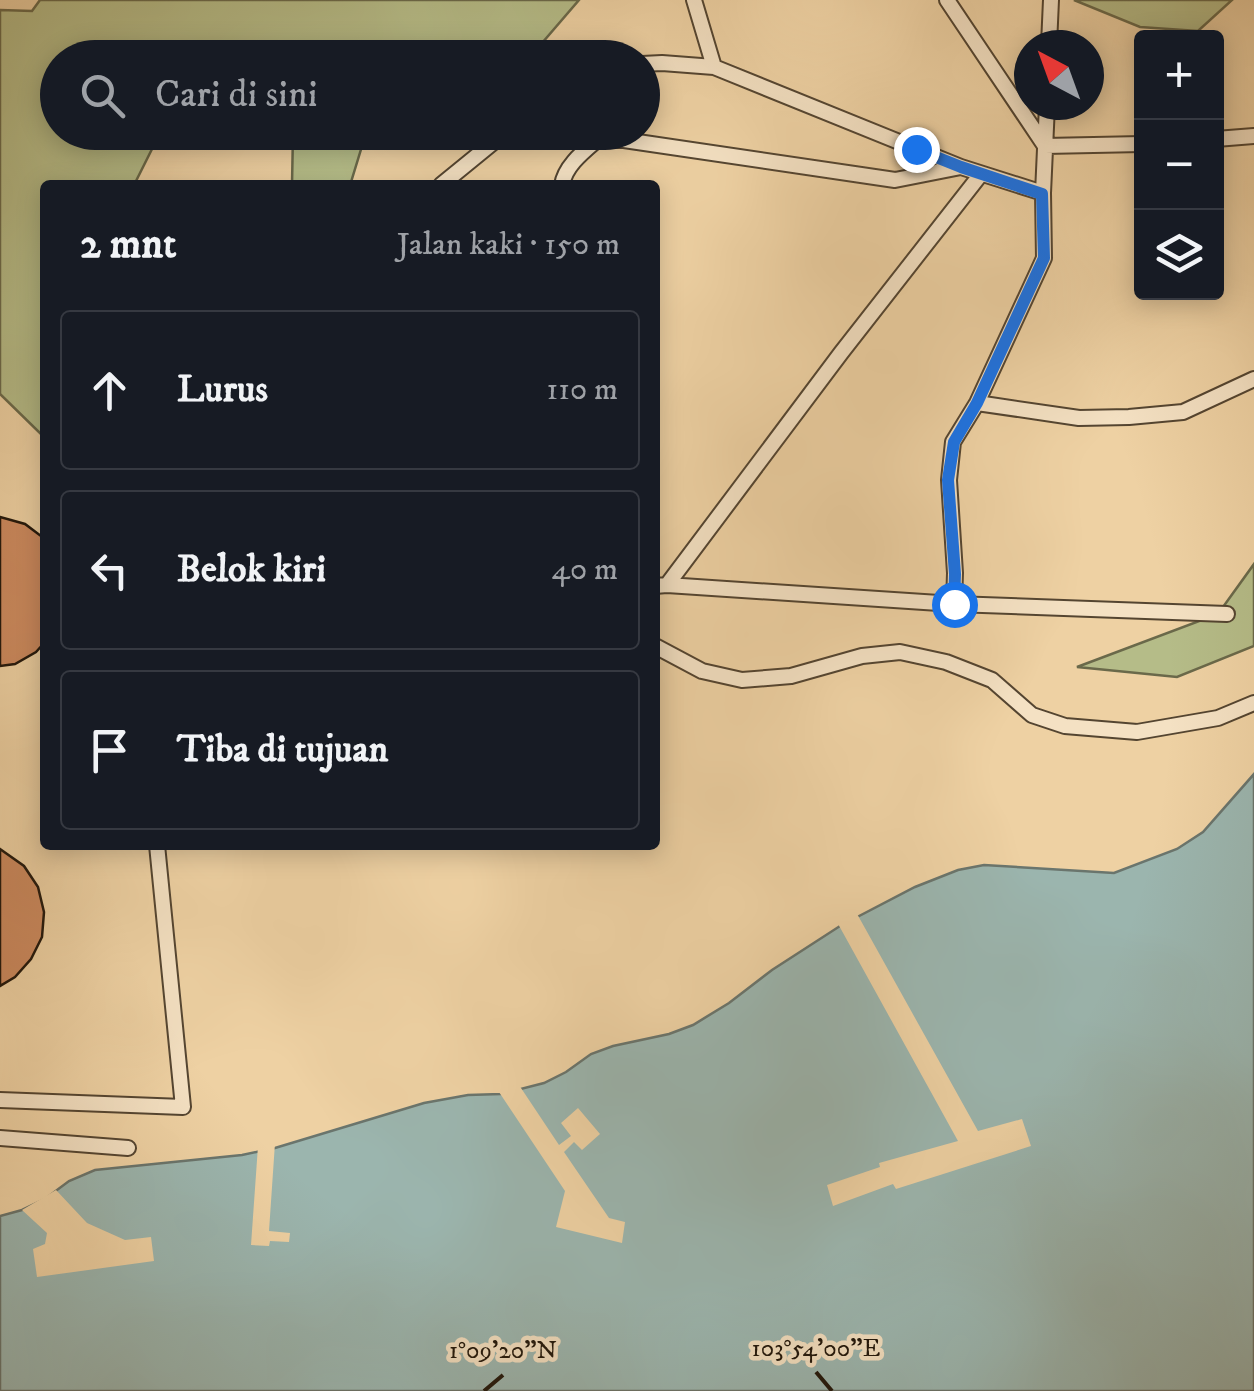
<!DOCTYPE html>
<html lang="id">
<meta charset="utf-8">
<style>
:root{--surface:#171b24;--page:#20242c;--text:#f1f3f6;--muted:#9ea1a6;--line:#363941}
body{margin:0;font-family:"IM FELL DW Pica",serif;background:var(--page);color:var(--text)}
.controls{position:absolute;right:30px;top:30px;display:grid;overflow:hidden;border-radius:10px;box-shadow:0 5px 25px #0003}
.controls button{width:90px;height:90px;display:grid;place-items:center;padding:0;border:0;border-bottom:2px solid var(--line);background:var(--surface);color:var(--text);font:50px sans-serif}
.compass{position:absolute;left:1014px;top:30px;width:90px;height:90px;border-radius:50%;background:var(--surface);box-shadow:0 5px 25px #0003;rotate:319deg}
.stop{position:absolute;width:30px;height:30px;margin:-22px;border:8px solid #1a73e8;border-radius:50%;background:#fff}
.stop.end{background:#1a73e8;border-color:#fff;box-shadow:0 2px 10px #0008}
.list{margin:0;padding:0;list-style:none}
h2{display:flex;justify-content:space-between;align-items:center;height:130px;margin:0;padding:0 40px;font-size:42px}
h2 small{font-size:32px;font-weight:400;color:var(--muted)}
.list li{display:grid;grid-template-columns:65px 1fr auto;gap:30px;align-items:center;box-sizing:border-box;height:160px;margin:0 20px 20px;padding:0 20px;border:2px solid var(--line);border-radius:10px}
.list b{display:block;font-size:38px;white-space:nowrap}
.list em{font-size:32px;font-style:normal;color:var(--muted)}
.icon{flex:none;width:55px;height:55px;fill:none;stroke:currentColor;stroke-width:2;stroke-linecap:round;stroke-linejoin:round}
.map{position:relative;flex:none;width:1254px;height:1391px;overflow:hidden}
.search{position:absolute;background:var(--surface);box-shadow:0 5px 25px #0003;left:40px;top:40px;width:620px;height:110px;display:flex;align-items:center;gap:25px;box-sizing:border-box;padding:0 35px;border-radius:55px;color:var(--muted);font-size:38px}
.panel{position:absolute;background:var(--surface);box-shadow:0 5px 25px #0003;left:40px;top:180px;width:620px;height:670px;border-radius:10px}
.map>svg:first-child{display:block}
.green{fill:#b5bc88;stroke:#6a694a;stroke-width:2.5}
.water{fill:#9bb5ae;stroke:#6a756d;stroke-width:2.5}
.pier{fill:#eed1a3}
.building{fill:#cb895e;stroke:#20160b;stroke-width:2.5}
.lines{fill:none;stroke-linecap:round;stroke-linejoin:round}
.service-casing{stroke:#544531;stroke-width:18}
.service{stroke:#f4e1c3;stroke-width:14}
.route{stroke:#1a73e8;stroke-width:12}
.ticks{fill:none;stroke:#20160b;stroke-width:4}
.ticks-label{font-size:25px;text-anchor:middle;fill:#20160b;stroke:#f4e1c3;stroke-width:9;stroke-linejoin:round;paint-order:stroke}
</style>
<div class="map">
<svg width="1254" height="1391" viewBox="0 0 1254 1391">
<rect width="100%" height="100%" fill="#eed1a3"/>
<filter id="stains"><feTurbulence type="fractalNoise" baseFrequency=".002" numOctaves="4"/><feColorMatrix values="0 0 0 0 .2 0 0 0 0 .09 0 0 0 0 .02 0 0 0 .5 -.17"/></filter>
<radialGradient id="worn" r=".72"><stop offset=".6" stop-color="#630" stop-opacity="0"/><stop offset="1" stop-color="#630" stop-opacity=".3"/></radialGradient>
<!-- green -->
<path class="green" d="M 40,0 L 579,0 L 530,57 L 58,58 L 58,132 L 160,133 L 134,185 L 45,185 L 45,438 L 0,394 L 0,10 L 32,11 Z
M 1074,0 L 1232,0 L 1198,31 L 1140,27 Z
M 293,133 L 366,133 L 351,182 L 292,185 Z
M 1254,564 L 1254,646 L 1177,677 L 1077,667 L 1218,614 Z"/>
<!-- water -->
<path class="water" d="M 1254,774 L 1254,1391 L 0,1391 L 0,1216 L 22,1210 L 45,1199 L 69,1181 L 95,1170 L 242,1155 L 275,1148 L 424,1103 L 468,1095 L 501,1094 L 544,1083 L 566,1072 L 591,1054 L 613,1046 L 669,1034 L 693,1025 L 729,1003 L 772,970 L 840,926 L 915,887 L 958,870 L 984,865 L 1114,873 L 1177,849 L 1203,832 Z"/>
<!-- pier -->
<path class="pier" d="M 856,912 L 978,1131 L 1022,1119 L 1031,1146 L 896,1189 L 893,1184 L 833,1206 L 827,1185 L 880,1167 L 879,1163 L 958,1141 L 837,922 Z
M 519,1085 L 559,1145 L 571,1136 L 561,1123 L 578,1108 L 600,1134 L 582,1150 L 574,1142 L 564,1152 L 609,1218 L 625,1222 L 622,1243 L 556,1227 L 565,1191 L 497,1089 Z
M 275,1143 L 269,1231 L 290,1233 L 289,1242 L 270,1241 L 269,1246 L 251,1245 L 258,1146 Z
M 56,1190 L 87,1223 L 125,1240 L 151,1237 L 154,1261 L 37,1277 L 33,1249 L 45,1244 L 47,1233 L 22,1210 Z"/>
<!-- building -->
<path class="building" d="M 0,517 L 25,524 L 45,539 L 45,642 L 36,652 L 15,664 L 0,666 Z
M 0,849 L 24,866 L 38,887 L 44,912 L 42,937 L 31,959 L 15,977 L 0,986 Z"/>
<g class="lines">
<!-- service casing -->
<g class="service-casing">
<path id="service" d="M 694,0 L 714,67
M 947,0 L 1045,146 L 1142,144
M 1049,45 L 1051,0
M 642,64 L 662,63 L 714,67 L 961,167 L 1043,193
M 1216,139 L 1254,136
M 441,185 L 506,132
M 562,185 C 565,166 583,152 597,140 L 624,140 L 895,180 L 961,167
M 977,403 L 1079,418 L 1129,417 L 1183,412 L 1254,379
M 667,585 L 841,353 L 981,174
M 655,586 L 667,585 L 954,604 L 1227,614
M 954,604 L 955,573 L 949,480 L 953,442 L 977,403 L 1044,258 L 1043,193 L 1047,105
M 655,646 L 702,671 L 742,680 L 791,676 L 862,656 L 900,652 L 946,662 L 992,680 L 1032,715 L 1065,726 L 1137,732 L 1218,718 L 1254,703
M 0,1100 L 183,1107 L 157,845
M 0,1138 L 128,1148"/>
</g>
<!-- service -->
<use href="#service" class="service"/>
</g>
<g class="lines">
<!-- route -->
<path class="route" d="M 916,149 L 961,167 L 1042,194 L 1044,258 L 977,403 L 954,442 L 948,480 L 955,574 L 954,604"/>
</g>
<!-- ticks -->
<path class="ticks" d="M 816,1372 L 832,1391M 484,1391 L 503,1375"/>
<g class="ticks-label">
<text x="816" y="1356">103°54'00"E</text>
<text x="503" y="1358">1°09'20"N</text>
</g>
<rect width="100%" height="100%" filter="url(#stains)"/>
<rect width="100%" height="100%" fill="url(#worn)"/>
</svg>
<div class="controls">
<button>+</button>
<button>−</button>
<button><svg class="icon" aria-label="layers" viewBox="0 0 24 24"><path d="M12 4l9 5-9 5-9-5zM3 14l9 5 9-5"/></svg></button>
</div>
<svg class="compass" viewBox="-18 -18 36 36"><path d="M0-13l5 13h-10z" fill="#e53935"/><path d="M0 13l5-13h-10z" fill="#9ea1a6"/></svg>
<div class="stop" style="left:954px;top:604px"></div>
<div class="stop end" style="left:916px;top:149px"></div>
<div class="search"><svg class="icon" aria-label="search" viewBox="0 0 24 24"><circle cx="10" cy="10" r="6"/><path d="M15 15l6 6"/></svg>Cari di sini</div>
<section class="panel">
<h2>2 mnt<small>Jalan kaki · 150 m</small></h2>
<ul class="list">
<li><svg class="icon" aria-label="ahead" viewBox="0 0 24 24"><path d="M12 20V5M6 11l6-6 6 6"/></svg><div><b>Lurus</b></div><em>110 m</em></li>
<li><svg class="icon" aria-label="left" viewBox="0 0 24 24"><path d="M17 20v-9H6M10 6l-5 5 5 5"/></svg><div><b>Belok kiri</b></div><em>40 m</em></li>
<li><svg class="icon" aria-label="arrive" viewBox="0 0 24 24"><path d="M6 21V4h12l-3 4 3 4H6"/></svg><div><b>Tiba di tujuan</b></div></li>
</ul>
</section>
</div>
